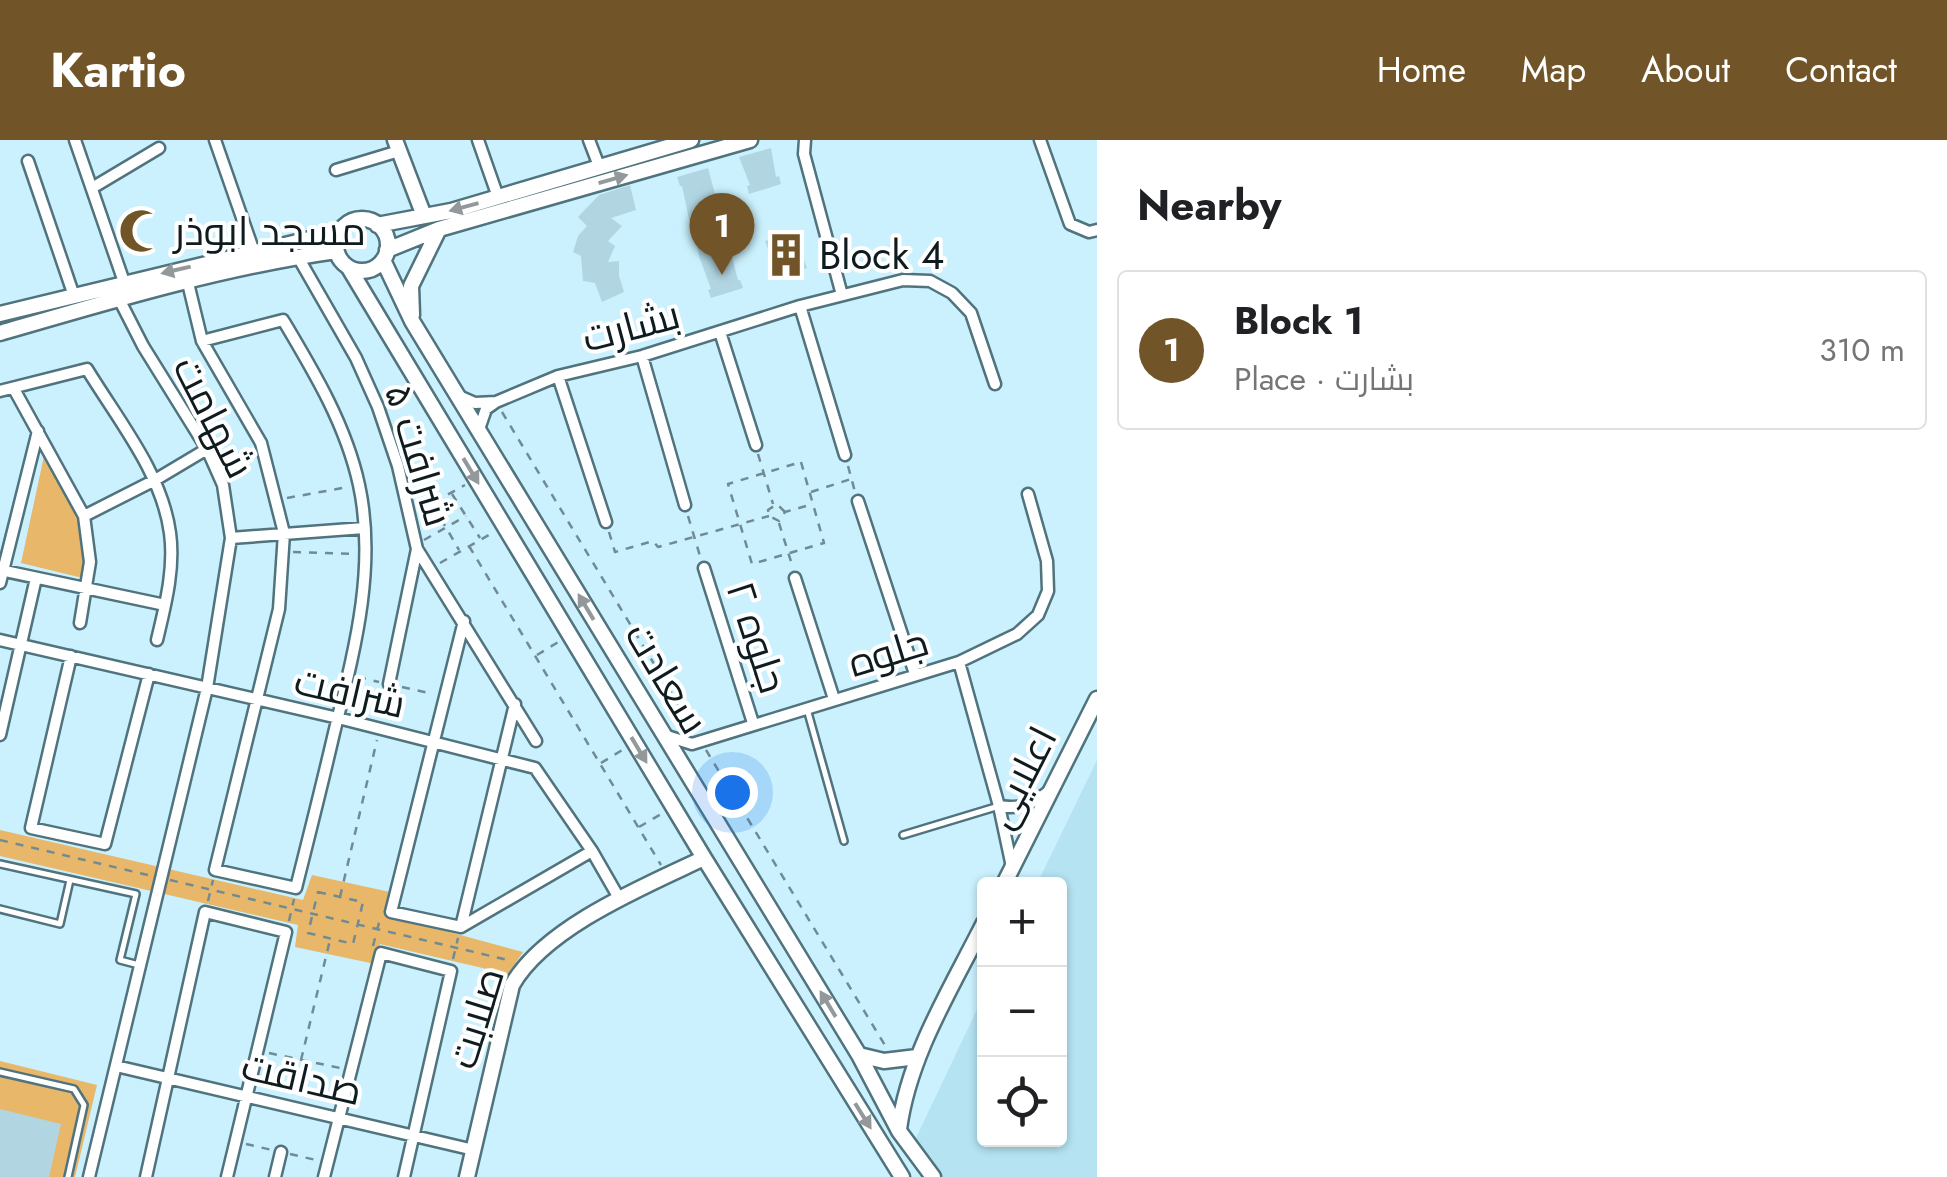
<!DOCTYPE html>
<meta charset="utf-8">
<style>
:root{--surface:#fff;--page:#f6f6f6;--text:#202124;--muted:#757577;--line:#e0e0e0;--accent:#715528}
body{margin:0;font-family:Jost,Cairo,sans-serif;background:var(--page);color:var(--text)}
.controls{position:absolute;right:30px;bottom:30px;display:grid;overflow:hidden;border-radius:10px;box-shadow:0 2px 8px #0004}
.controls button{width:90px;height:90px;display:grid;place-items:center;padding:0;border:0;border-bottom:2px solid var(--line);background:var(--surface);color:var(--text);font:50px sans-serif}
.you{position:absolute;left:732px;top:652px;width:35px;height:35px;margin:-25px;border:8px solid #fff;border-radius:50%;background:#1a73e8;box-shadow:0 0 0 15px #1a73e833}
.badge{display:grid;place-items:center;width:65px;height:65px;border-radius:50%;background:var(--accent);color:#fff;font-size:32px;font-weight:700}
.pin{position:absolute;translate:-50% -82px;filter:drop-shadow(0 2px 5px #0008)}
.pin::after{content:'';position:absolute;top:52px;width:35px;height:30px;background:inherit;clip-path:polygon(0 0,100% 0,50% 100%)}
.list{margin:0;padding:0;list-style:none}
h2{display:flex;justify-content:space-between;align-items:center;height:130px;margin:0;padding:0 40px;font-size:42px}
h2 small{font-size:32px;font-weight:400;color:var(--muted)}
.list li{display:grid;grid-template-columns:65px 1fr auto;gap:30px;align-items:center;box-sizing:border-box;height:160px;margin:0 20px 20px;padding:0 20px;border:2px solid var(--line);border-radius:10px}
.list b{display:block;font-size:38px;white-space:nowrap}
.list p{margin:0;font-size:32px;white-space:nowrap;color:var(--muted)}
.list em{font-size:32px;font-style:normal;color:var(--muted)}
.icon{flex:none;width:55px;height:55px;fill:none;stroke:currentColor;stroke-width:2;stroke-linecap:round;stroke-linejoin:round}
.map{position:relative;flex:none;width:1097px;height:1037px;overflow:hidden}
header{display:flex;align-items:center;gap:60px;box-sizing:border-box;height:140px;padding:0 50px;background:var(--accent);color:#fff}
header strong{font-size:48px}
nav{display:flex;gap:55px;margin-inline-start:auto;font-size:35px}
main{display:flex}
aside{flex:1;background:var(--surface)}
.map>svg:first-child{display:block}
.built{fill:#b5e3f2}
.green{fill:#e8b769}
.building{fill:#b1d6e2}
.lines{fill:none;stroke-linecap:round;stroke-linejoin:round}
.lane-casing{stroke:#50737d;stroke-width:10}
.street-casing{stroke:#50737d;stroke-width:15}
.secondary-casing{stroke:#50737d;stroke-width:19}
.path{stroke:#708b94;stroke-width:2.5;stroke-dasharray:8 8;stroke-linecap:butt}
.lane{stroke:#fff;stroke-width:5}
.street{stroke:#fff;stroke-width:10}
.secondary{stroke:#fff;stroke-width:14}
.oneway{fill:#93999b}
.labels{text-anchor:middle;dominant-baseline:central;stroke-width:8;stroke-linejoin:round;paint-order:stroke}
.poi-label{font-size:40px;fill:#0e1c20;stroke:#fff;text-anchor:start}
.street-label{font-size:40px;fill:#0e1c20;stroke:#fff}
</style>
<header>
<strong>Kartio</strong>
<nav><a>Home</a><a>Map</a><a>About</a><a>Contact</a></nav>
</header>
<main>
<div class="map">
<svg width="1097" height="1037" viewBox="0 0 1097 1037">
<rect width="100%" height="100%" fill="#caf1fd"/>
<!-- built -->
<path class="built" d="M 1097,620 L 1097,1037 L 943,1037 L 915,1000 L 984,855 L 984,1000 L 1060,1000 L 1060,744 L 1037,744 Z"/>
<!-- green -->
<path class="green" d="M 44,316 L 80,375 L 91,440 L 21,423 Z
M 0,690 L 303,760 L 312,735 L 390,752 L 387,775 L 523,812 L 508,834 L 380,804 L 375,824 L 295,807 L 298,785 L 0,716 Z
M 0,921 L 97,945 L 75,1037 L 0,1037 Z"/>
<!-- building -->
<path class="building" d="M 771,8 L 776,37 L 779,36 L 781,44 L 749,54 L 747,46 L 750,45 L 739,17 Z
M 708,28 L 738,140 L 740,140 L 743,148 L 711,158 L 708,150 L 711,149 L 699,116 L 694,88 L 691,88 L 682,46 L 680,46 L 677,37 Z
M 630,45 L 636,70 L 611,78 L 622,86 L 608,101 L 615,106 L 608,122 L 619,121 L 619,136 L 624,152 L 602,162 L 595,143 L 583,141 L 581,116 L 573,112 L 578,96 L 587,86 L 578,77 L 599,55 Z
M 796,91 L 802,120 L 804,120 L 807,128 L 775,138 L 772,129 L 775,128 L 765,101 Z
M 0,969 L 61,984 L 49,1037 L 0,1037 Z"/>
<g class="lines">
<!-- lane casing -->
<g class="lane-casing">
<path id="lane" d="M 807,569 L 844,701
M 903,695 L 999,666
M 0,724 L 136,754 L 120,820 L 139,825
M 0,769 L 60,784 L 70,740
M 0,932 L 74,949 L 84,965 L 68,1037"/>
</g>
<!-- street casing -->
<g class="street-casing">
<path id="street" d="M 75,0 L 124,142
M 215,0 L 254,112
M 478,0 L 498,57
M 589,0 L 599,26
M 805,0 L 804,14 L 842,155
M 1040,0 L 1070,84 L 1089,92 L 1097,90
M 28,21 L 74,156
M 336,30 L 399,11
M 92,48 L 159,8
M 298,117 L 356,218 L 378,267 L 398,326 L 417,409 L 389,544
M 188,143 L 202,201 L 261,303 L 284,393 L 279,469 L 215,730 L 296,748 C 309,696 322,645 334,593 C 354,512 377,428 359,345 C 346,285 314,232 283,180 L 202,201
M 800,166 L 845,315
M 720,192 L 756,305
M 642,216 L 685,365
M 558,236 L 606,382
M 14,249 L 84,376 L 90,422 L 80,483
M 0,251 L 87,229 C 118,280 162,333 170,393 C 175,429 165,466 157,500
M 459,256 L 475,263 L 496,262 L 486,269 L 479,289
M 496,262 L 558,236 L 642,216 L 800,166 L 903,140 L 930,141 L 952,153 L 971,173 L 995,244
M 858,361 L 915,534
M 84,376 L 155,340 L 207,309
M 231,398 L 364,388
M 417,409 L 536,601
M 704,428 L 753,583
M 0,430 L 165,465
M 795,438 L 834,559
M 0,443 L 38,291
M 0,500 L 338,578 L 535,628 L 592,711 L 619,758
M 71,516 L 31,688 L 105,704 L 149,534
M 959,522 L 999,666 L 1012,727
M 0,595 L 36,438
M 667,596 L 692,604 L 959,522 L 1017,494 L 1038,475 L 1048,451 L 1047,421 L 1028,354
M 999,666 C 1020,669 1031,665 1048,652
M 461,787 L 391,772 L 464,481
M 461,787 L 515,564
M 461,787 L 592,711
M 116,926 L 474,1010
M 89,1037 L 207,548 L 231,398 L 223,345 L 207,309 L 143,206 L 119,159
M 146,1037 L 205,772 L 286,792 L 227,1037
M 275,1037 L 281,1012
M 324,1037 L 381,813 L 451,831 L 404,1037"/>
</g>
<!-- secondary casing -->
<g class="secondary-casing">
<path id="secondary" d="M 395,0 L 424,76
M336 105a26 26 0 1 1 52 0a26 26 0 1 1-52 0Z
M 377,85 L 451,71 L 691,0
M 387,110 L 439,89 L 750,0
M 383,120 L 412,181 L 859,915 L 899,991 L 933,1037
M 349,128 L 704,718 L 902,1037
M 0,174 L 339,92
M 412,175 L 411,146 L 439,89
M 0,193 C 110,161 223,127 336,111
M 1004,744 L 1097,559
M 859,915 L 884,921 L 917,917
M 899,989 C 909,915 951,849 984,783
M 467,1037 L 512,845 C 545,787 645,746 704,718"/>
</g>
<!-- path -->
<path class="path" d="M 502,272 L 694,590
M 758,314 L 773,364
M 801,322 L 824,403 L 752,424 L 728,344 Z
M 848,326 L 855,352
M 811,352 L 851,339
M 452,354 L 480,398
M 287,358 L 348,347
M 433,365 L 459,410
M 420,370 L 465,345
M 785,372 L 777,364 L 768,370 L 769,376 L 779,381 L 785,372 L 813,364
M 688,376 L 700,416
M 779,383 L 793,428
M 609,392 L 615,412 L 653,401 L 658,407 L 769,376
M 424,400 L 466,376
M 469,406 L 661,725
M 293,412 L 355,414
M 440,423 L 494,392
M 537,515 L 560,501
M 358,537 L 379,542
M 402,547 L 433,554
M 706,610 L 886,907
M 601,623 L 624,609
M 639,687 L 663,673
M 0,700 L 152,736
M 170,740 L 512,821
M 318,752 L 363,762 L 353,804 L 308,793 Z
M 340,757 L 377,600
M 208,761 L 213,740
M 289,781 L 294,759
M 373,806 L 381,775
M 453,819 L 458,798
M 269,913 L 340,928
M 301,920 L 330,800
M 246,1004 L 272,1010
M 290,1014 L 316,1020"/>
<!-- lane -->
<use href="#lane" class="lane"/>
<!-- street -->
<use href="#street" class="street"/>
<!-- secondary -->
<use href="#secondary" class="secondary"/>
</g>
<!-- one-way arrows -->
<defs><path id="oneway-solid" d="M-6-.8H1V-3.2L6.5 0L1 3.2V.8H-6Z" transform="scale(2.5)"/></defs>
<g class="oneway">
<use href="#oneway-solid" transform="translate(613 39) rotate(-16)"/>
<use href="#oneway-solid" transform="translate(464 67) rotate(165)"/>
<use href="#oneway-solid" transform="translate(176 130) rotate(167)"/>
<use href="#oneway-solid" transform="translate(471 331) rotate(59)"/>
<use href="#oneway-solid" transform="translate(586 467) rotate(-121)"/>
<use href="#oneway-solid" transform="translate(639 610) rotate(59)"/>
<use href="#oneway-solid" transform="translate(828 864) rotate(-121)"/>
<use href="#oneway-solid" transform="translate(863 976) rotate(58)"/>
</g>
<!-- icons -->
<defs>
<g id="mosque-bare" transform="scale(3.45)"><path d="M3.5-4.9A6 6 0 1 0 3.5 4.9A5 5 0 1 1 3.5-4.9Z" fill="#715528" stroke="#fff" stroke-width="2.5" paint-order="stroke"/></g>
<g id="building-bare" transform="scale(3.45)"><path d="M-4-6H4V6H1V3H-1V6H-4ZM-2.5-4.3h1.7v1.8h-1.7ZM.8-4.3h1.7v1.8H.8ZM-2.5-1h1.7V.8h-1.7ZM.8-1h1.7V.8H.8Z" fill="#715528" stroke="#fff" stroke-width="2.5" paint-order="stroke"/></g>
</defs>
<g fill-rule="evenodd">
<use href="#mosque-bare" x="141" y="91"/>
<use href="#building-bare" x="786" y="115"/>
</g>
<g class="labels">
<!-- poi labels -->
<g class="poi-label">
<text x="174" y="91">مسجد ابوذر</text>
<text x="819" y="115">Block 4</text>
</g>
<!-- street labels -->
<g class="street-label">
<text transform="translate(631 186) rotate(-15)">بشارت</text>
<text transform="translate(214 277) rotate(63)">شهامت</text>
<text transform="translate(419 315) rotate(73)">شرافت ۵</text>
<text transform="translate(757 497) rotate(72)">جلوه ۲</text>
<text transform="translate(888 512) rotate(-17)">جلوه</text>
<text transform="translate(667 538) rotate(59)">سعادت</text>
<text transform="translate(350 552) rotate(13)">شرافت</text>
<text transform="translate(1021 637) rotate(-63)">اعلایی</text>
<text transform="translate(476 878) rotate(-73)">صلابت</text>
<text transform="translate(302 938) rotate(13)">صداقت</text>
</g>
</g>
</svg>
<div class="controls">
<button>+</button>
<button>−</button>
<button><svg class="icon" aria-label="locate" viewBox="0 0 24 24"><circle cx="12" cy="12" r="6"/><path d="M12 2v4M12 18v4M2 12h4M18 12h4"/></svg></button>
</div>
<div class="you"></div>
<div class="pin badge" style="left:722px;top:135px">1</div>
</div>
<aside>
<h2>Nearby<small></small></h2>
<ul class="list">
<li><span class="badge">1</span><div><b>Block 1</b><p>Place · بشارت</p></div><em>310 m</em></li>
</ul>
</aside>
</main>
